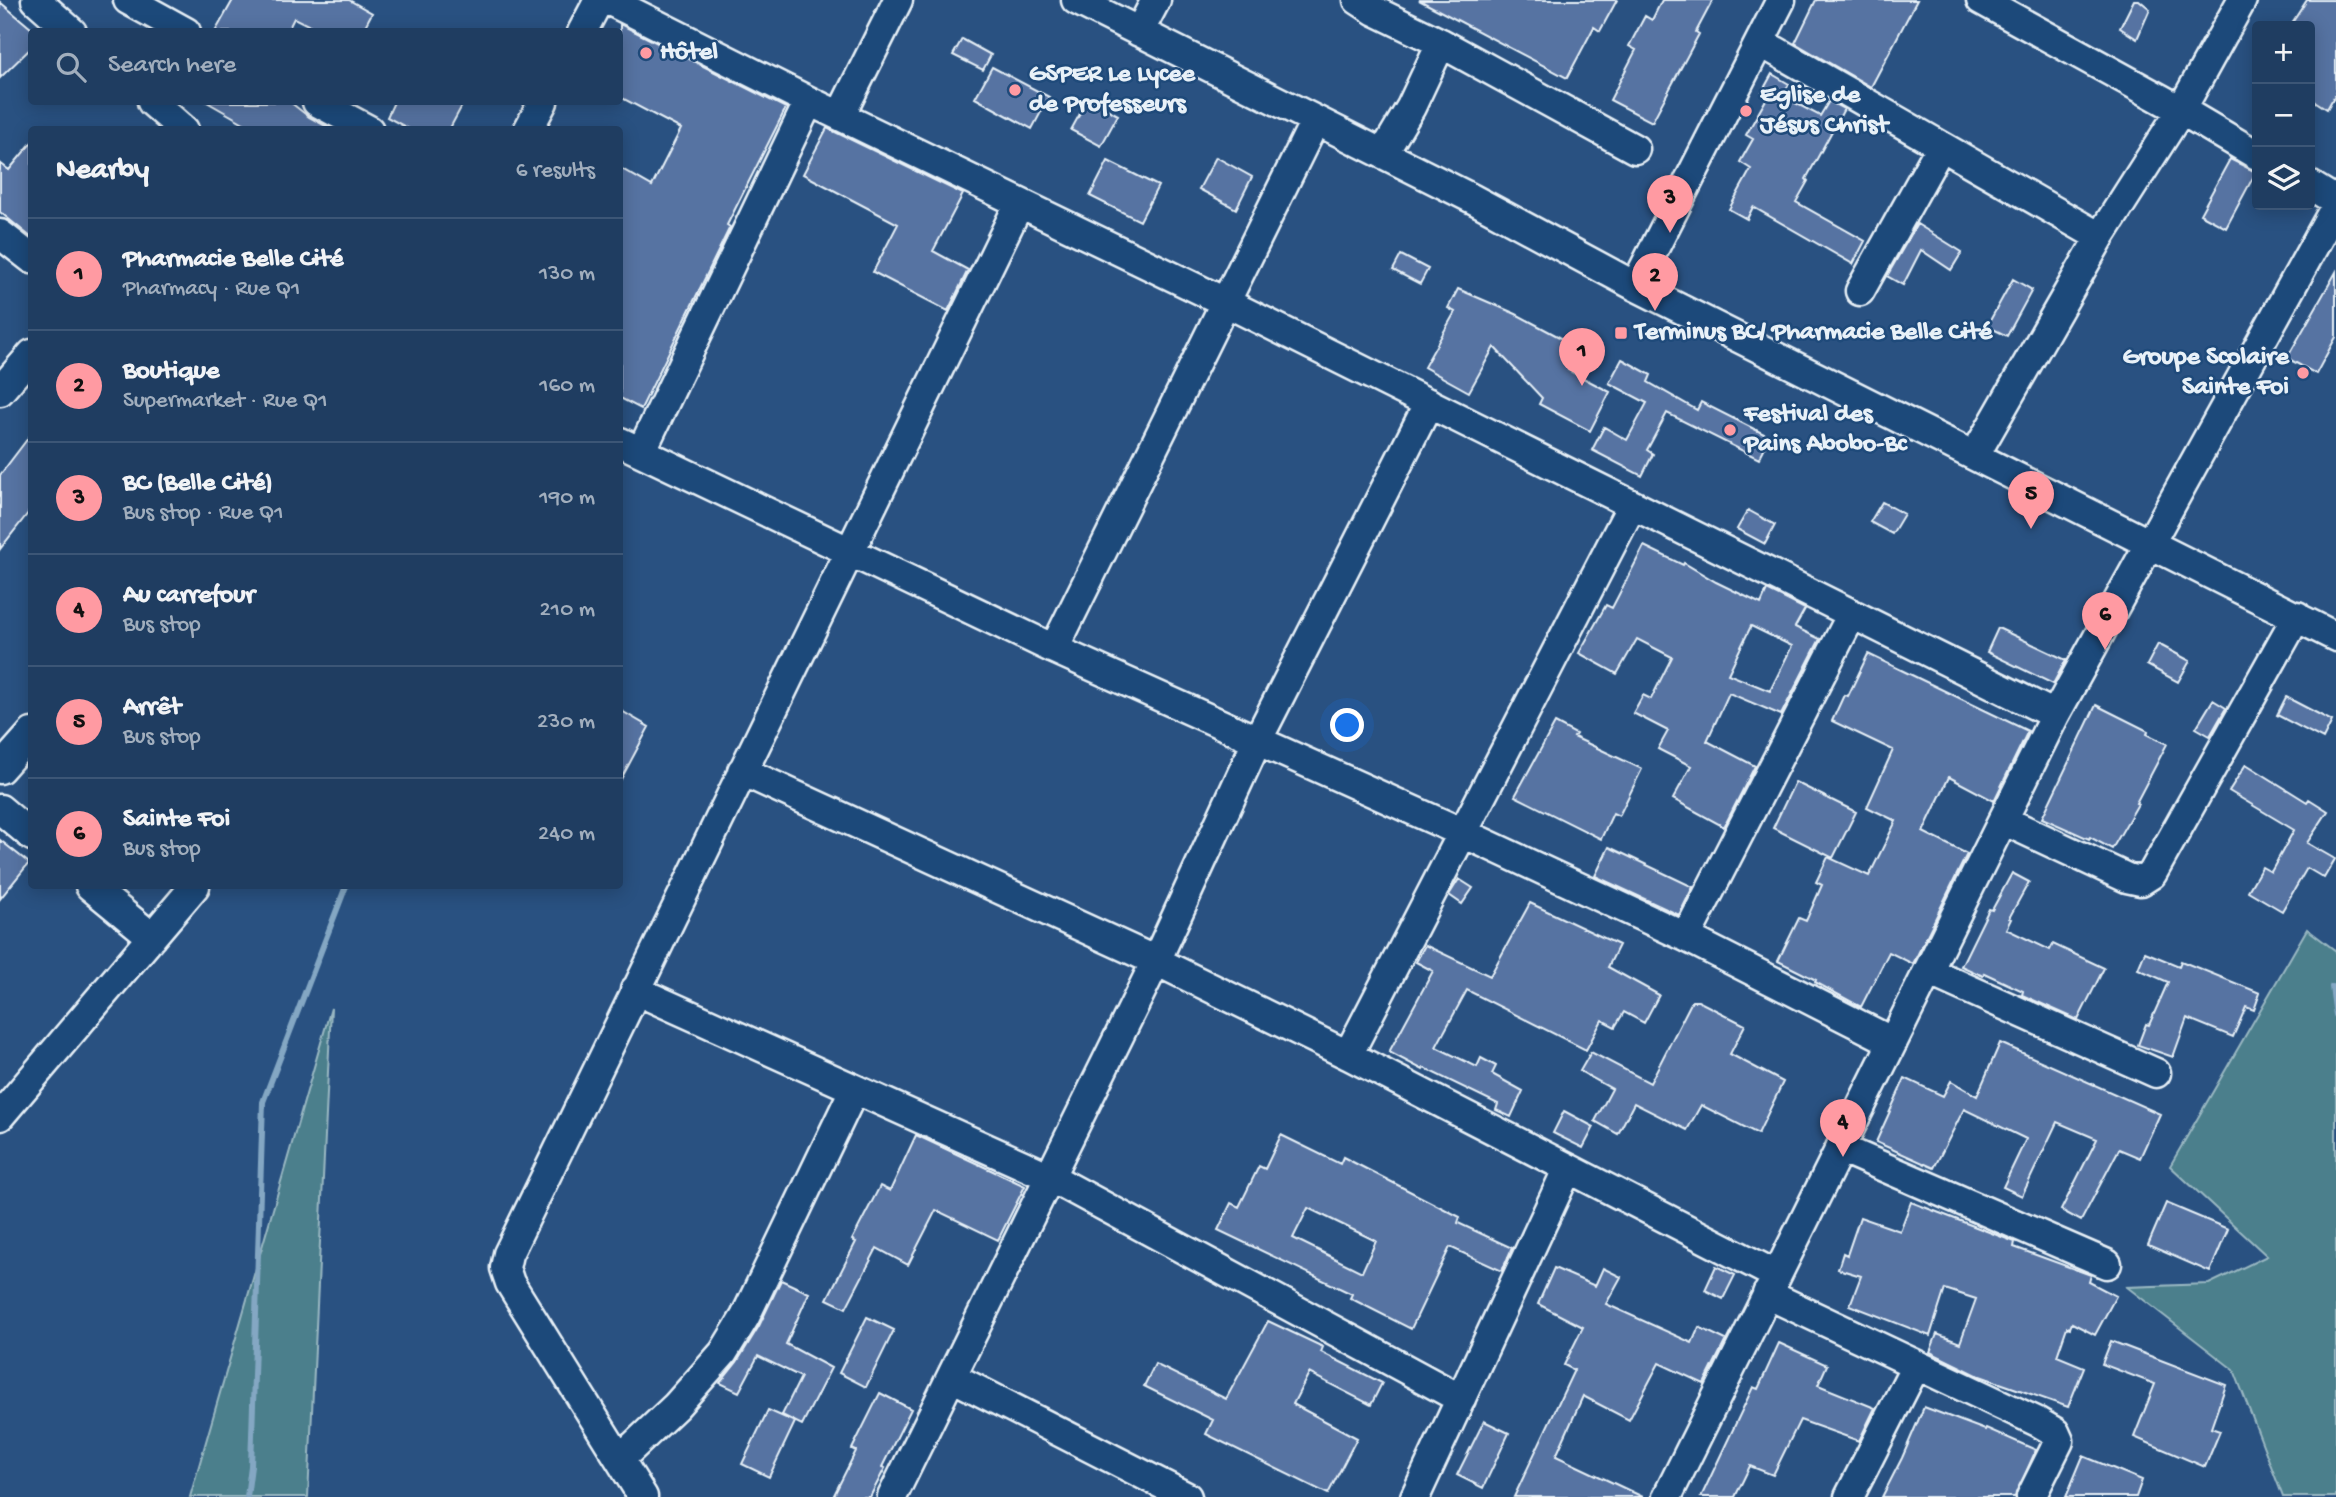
<!DOCTYPE html>
<meta charset="utf-8">
<style>
:root{--surface:#1f3d61;--page:#274467;--text:#f1f3f6;--muted:#a1aebd;--line:#3c5676;--accent:#ff9aa2}
body{margin:0;font-family:"Gochi Hand",sans-serif;background:var(--page);color:var(--text)}
.controls{position:absolute;right:21px;top:21px;display:grid;overflow:hidden;border-radius:7px;box-shadow:0 4px 18px #0003}
.controls button{width:63px;height:63px;display:grid;place-items:center;padding:0;border:0;border-bottom:2px solid var(--line);background:var(--surface);color:var(--text);font:35px sans-serif}
.you{position:absolute;left:1348px;top:726px;width:24px;height:24px;margin:-18px;border:5px solid #fff;border-radius:50%;background:#1a73e8;box-shadow:0 0 0 10px #1a73e833}
.badge{display:grid;place-items:center;width:46px;height:46px;border-radius:50%;background:var(--accent);color:#111;font-size:23px;font-weight:700}
.pin{position:absolute;translate:-50% -58px;filter:drop-shadow(0 2px 4px #0008)}
.pin::after{content:'';position:absolute;top:37px;width:24px;height:21px;background:inherit;clip-path:polygon(0 0,100% 0,50% 100%)}
.list{margin:0;padding:0;list-style:none}
h2{display:flex;justify-content:space-between;align-items:center;height:91px;margin:0;padding:0 28px;font-size:30px}
h2 small{font-size:23px;font-weight:400;color:var(--muted)}
.list li{display:grid;grid-template-columns:46px 1fr auto;gap:21px;align-items:center;box-sizing:border-box;height:112px;padding:0 28px;border-top:2px solid var(--line)}
.list b{display:block;font-size:26px;white-space:nowrap}
.list p{margin:0;font-size:23px;white-space:nowrap;color:var(--muted)}
.list em{font-size:23px;font-style:normal;color:var(--muted)}
.icon{flex:none;width:38px;height:38px;fill:none;stroke:currentColor;stroke-width:2;stroke-linecap:round;stroke-linejoin:round}
.map{position:relative;flex:none;width:2336px;height:1497px;overflow:hidden}
.search{position:absolute;background:var(--surface);box-shadow:0 4px 18px #0003;left:28px;top:28px;width:595px;height:77px;display:flex;align-items:center;gap:18px;box-sizing:border-box;padding:0 24px;border-radius:7px;color:var(--muted);font-size:26px}
.panel{position:absolute;background:var(--surface);box-shadow:0 4px 18px #0003;left:28px;top:126px;width:595px;height:763px;border-radius:7px}
.map>svg:first-child{display:block}
.green{fill:#4b7f8c;stroke:#9ab8c2;stroke-width:2}
.lines{fill:none;stroke-linecap:round;stroke-linejoin:round}
.stream{stroke:#84a7c3;stroke-width:6}
.building{fill:#5673a2;stroke:#e8f1f8;stroke-width:2;fill-rule:evenodd}
.minor-casing{stroke:#e8f1f8;stroke-width:33}
.minor{stroke:#1f4a7a;stroke-width:28}
.poi-dot{fill:#ff9aa2;stroke:#1f4a7a;stroke-width:2.5}
.labels{text-anchor:middle;dominant-baseline:central;stroke-width:5;stroke-linejoin:round;paint-order:stroke}
.poi-label{font-size:26px;font-weight:bold;fill:#e8f1f8;stroke:#1f4a7a;text-anchor:start}
</style>
<div class="map">
<svg width="2336" height="1497" viewBox="0 0 2336 1497">
<rect width="100%" height="100%" fill="#295181"/>
<filter id="ink" filterUnits="userSpaceOnUse"><feTurbulence type="fractalNoise" baseFrequency=".0143" numOctaves="2"/><feDisplacementMap in="SourceGraphic" scale="14" xChannelSelector="R" yChannelSelector="G"/><feConvolveMatrix kernelMatrix="1 2 1 2 8 2 1 2 1" color-interpolation-filters="sRGB"/></filter>
<g filter="url(#ink)">
<!-- green -->
<path class="green" d="M 2307,929 L 2336,951 L 2336,1497 L 2283,1497 L 2234,1370 L 2127,1287 L 2209,1284 L 2267,1256 L 2170,1166 Z
M 331,1008 L 308,1497 L 190,1497 Z"/>
<g class="lines">
<!-- stream -->
<path class="stream" d="M 2332,987 L 2336,1015
M 247,1497 L 251,1466 L 263,1102 L 346,886"/>
</g>
<!-- building -->
<path class="building" d="M 233,0 L 349,0 L 372,13 L 362,32 L 322,32 L 294,18 L 287,32 L 215,32 Z
M 1419,0 L 1617,0 L 1600,31 L 1594,27 L 1567,78 Z
M 1662,0 L 1713,0 L 1696,32 L 1699,34 L 1652,122 L 1610,100 L 1636,50 L 1629,46 L 1645,16 L 1652,20 Z
M 1816,0 L 1917,0 L 1871,87 L 1795,43 Z
M 2134,0 L 2139,0 L 2150,9 L 2137,39 L 2120,28 Z
M 2307,0 L 2336,0 L 2336,93 L 2327,109 L 2310,98 L 2310,26 L 2290,26 Z
M 0,2 L 32,29 L 32,47 L 0,78 Z
M 620,24 L 786,108 L 727,225 L 730,227 L 641,409 L 620,398 L 620,168 L 652,186 L 681,129 L 620,97 Z
M 962,39 L 991,55 L 983,70 L 953,55 Z
M 992,67 L 1049,97 L 1032,129 L 975,98 Z
M 1772,74 L 1789,84 L 1782,96 L 1820,116 L 1829,101 L 1844,109 L 1806,179 L 1808,181 L 1796,202 L 1865,241 L 1853,264 L 1753,207 L 1747,219 L 1729,209 L 1751,169 L 1740,162 L 1753,139 L 1746,135 L 1768,96 L 1762,92 Z
M 1088,99 L 1118,115 L 1101,146 L 1071,130 Z
M 207,102 L 290,102 L 309,117 L 333,130 L 256,130 Z
M 394,102 L 464,102 L 449,130 L 411,130 L 387,117 Z
M 827,128 L 963,194 L 933,251 L 968,270 L 948,311 L 873,272 L 898,224 L 803,174 Z
M 32,142 L 32,238 L 0,212 L 0,163 L 9,170 Z
M 1216,157 L 1252,177 L 1236,209 L 1199,189 Z
M 2230,159 L 2256,172 L 2226,228 L 2200,214 Z
M 1108,161 L 1158,186 L 1140,221 L 1090,196 Z
M 1917,224 L 1962,252 L 1951,270 L 1921,250 L 1903,285 L 1887,276 Z
M 1401,255 L 1428,269 L 1420,284 L 1393,270 Z
M 2336,272 L 2336,337 L 2316,374 L 2287,358 Z
M 2013,279 L 2032,290 L 2007,336 L 1987,326 Z
M 1458,289 L 1516,314 L 1580,348 L 1568,370 L 1610,392 L 1590,431 L 1539,404 L 1542,398 L 1494,347 L 1469,392 L 1424,367 L 1455,312 L 1448,308 Z
M 1622,359 L 1651,375 L 1648,382 L 1697,410 L 1701,402 L 1770,437 L 1759,459 L 1667,413 L 1647,450 L 1653,454 L 1642,476 L 1592,450 L 1604,427 L 1627,440 L 1647,403 L 1609,383 Z
M 32,433 L 32,508 L 0,549 L 0,475 Z
M 1882,502 L 1904,514 L 1892,534 L 1870,522 Z
M 1748,510 L 1775,525 L 1765,544 L 1737,529 Z
M 1644,546 L 1683,565 L 1684,563 L 1716,582 L 1761,604 L 1767,590 L 1805,609 L 1795,627 L 1820,639 L 1781,715 L 1729,693 L 1707,741 L 1755,766 L 1724,827 L 1673,799 L 1691,766 L 1658,749 L 1668,731 L 1633,713 L 1643,695 L 1651,699 L 1672,657 L 1637,639 L 1617,674 L 1579,653 L 1606,605 L 1612,608 ZM 1751,626 L 1792,646 L 1770,691 L 1728,674 Z
M 1998,628 L 2066,660 L 2053,684 L 1987,652 Z
M 2158,644 L 2190,661 L 2178,682 L 2147,665 Z
M 1868,654 L 2028,731 L 1994,801 L 1949,777 L 1923,832 L 1967,854 L 1913,964 L 1889,952 L 1861,1007 L 1815,982 L 1816,980 L 1778,961 L 1799,918 L 1806,921 L 1822,885 L 1816,882 L 1828,857 L 1869,876 L 1896,821 L 1867,807 L 1893,750 L 1832,721 L 1844,695 L 1848,696 Z
M 2286,697 L 2332,721 L 2323,739 L 2277,715 Z
M 2213,700 L 2226,708 L 2210,736 L 2196,728 Z
M 2096,705 L 2148,731 L 2147,734 L 2167,744 L 2136,803 L 2138,804 L 2112,849 L 2090,837 L 2089,839 L 2042,818 Z
M 620,710 L 649,727 L 620,781 Z
M 1555,723 L 1576,734 L 1574,737 L 1642,769 L 1619,816 L 1613,813 L 1601,839 L 1515,796 Z
M 2246,764 L 2307,802 L 2309,799 L 2328,811 L 2307,843 L 2335,859 L 2324,878 L 2307,868 L 2282,911 L 2248,891 L 2262,867 L 2271,872 L 2294,830 L 2229,791 Z
M 1795,782 L 1856,812 L 1833,858 L 1773,828 Z
M 0,840 L 29,863 L 0,899 Z
M 1609,847 L 1693,887 L 1679,915 L 1595,876 Z
M 2012,873 L 2029,882 L 2009,918 L 2011,919 L 2006,929 L 2050,950 L 2053,944 L 2104,968 L 2078,1020 L 2022,995 L 2023,991 L 1984,973 L 1983,976 L 1961,966 L 1989,909 L 1992,910 Z
M 1459,879 L 1473,888 L 1462,904 L 1449,895 Z
M 1530,903 L 1619,945 L 1608,967 L 1659,995 L 1644,1023 L 1624,1012 L 1615,1027 L 1602,1020 L 1586,1050 L 1467,990 L 1436,1047 L 1477,1067 L 1481,1058 L 1496,1066 L 1492,1074 L 1523,1091 L 1511,1117 L 1496,1110 L 1498,1104 L 1424,1068 L 1423,1070 L 1389,1052 L 1433,971 L 1416,962 L 1425,945 L 1490,976 Z
M 2145,952 L 2179,966 L 2181,961 L 2260,993 L 2254,1010 L 2246,1007 L 2233,1037 L 2187,1018 L 2173,1057 L 2138,1045 L 2146,1024 L 2149,1025 L 2168,982 L 2138,969 Z
M 1692,1001 L 1698,1001 L 1745,1025 L 1730,1054 L 1783,1082 L 1758,1134 L 1701,1105 L 1687,1130 L 1634,1103 L 1618,1134 L 1595,1121 L 1612,1089 L 1580,1071 L 1591,1052 L 1650,1083 Z
M 2000,1043 L 2160,1114 L 2140,1158 L 2119,1149 L 2081,1221 L 2061,1210 L 2097,1139 L 2057,1122 L 2022,1196 L 2003,1187 L 2026,1139 L 1964,1109 L 1934,1168 L 1876,1142 L 1905,1078 L 1943,1096 L 1951,1081 L 1977,1096 Z
M 1564,1111 L 1594,1127 L 1583,1148 L 1553,1133 Z
M 916,1135 L 1025,1186 L 998,1240 L 936,1210 L 908,1265 L 877,1248 L 846,1308 L 827,1299 L 856,1242 L 852,1240 L 880,1186 L 890,1191 Z
M 1281,1135 L 1340,1164 L 1343,1157 L 1460,1217 L 1458,1223 L 1512,1248 L 1502,1271 L 1450,1247 L 1411,1329 L 1350,1298 L 1352,1294 L 1218,1230 L 1231,1203 L 1239,1207 L 1259,1166 L 1265,1169 ZM 1308,1208 L 1376,1241 L 1362,1272 L 1293,1238 Z
M 1911,1202 L 2015,1242 L 2014,1247 L 2091,1275 L 2089,1282 L 2116,1296 L 2095,1335 L 2072,1323 L 2070,1328 L 2067,1327 L 2057,1356 L 2084,1367 L 2068,1407 L 1977,1375 L 1930,1352 L 1937,1334 L 1960,1343 L 1976,1299 L 1945,1289 L 1930,1336 L 1850,1305 L 1861,1276 L 1838,1269 L 1843,1253 L 1847,1255 L 1860,1217 L 1900,1231 Z
M 2166,1203 L 2228,1229 L 2210,1272 L 2148,1245 Z
M 1716,1266 L 1735,1275 L 1723,1299 L 1705,1290 Z
M 1554,1268 L 1595,1286 L 1603,1268 L 1621,1277 L 1606,1304 L 1692,1343 L 1699,1327 L 1726,1340 L 1704,1384 L 1659,1363 L 1629,1420 L 1583,1396 L 1556,1456 L 1643,1497 L 1514,1497 L 1574,1370 L 1564,1365 L 1583,1327 L 1538,1304 Z
M 781,1280 L 809,1293 L 786,1344 L 831,1368 L 802,1425 L 782,1415 L 801,1377 L 758,1356 L 739,1392 L 720,1383 L 737,1362 L 759,1326 Z
M 867,1317 L 894,1330 L 866,1387 L 839,1373 Z
M 1268,1321 L 1323,1347 L 1321,1352 L 1382,1383 L 1371,1405 L 1309,1373 L 1293,1404 L 1357,1438 L 1328,1494 L 1206,1434 L 1213,1420 L 1144,1386 L 1155,1364 L 1226,1399 Z
M 2111,1341 L 2226,1385 L 2211,1428 L 2220,1431 L 2205,1467 L 2134,1437 L 2155,1384 L 2102,1364 Z
M 1779,1343 L 1827,1365 L 1818,1385 L 1875,1408 L 1859,1441 L 1800,1420 L 1773,1475 L 1750,1466 L 1735,1497 L 1701,1497 L 1753,1387 L 1758,1389 Z
M 880,1393 L 911,1409 L 882,1467 L 885,1468 L 870,1497 L 833,1497 L 856,1451 L 852,1449 Z
M 1924,1407 L 1985,1430 L 1986,1428 L 2036,1450 L 2015,1497 L 1882,1497 L 1902,1458 Z
M 768,1410 L 795,1422 L 769,1477 L 742,1464 Z
M 1484,1421 L 1509,1433 L 1483,1488 L 1457,1475 Z
M 2083,1456 L 2142,1480 L 2136,1497 L 2066,1497 Z"/>
<g class="lines">
<!-- minor casing -->
<g class="minor-casing">
<path id="minor" d="M 36,0 L 72,32
M 128,0 L 186,32
M 608,0 L 809,101 L 1227,303 L 2055,715
M 1076,0 L 1473,199 L 1635,286 L 2336,637
M 1358,0 L 1375,11 L 1441,43
M 1981,0 L 2181,110 L 2257,155
M 582,32 L 599,0
M 1139,32 L 1156,0
M 1760,42 L 2100,237
M 152,102 L 184,130
M 317,102 L 369,130
M 840,116 L 898,0
M 528,130 L 543,102
M 1383,154 L 1411,107 L 1441,43 L 1635,149
M 2310,185 L 2336,201
M 0,234 L 32,259
M 1635,286 L 1781,0
M 1860,291 L 1941,146
M 0,391 L 32,354
M 620,442 L 1054,649 L 1461,832 L 1686,937 L 1893,1042
M 641,452 L 809,101
M 1975,455 L 2100,237 L 2181,110 L 2242,0
M 1054,649 L 1315,121
M 0,769 L 32,733
M 742,771 L 1156,961 L 1348,1055 L 1776,1275
M 0,809 L 32,836
M 2003,820 L 2127,878 L 2141,881 L 2152,874 L 2297,616
M 90,886 L 152,937
M 1686,937 L 1852,614
M 1928,971 L 2156,1073
M 635,990 L 1050,1177 L 1461,1399
M 1348,1055 L 1632,505
M 0,1116 L 195,886
M 1840,1148 L 2107,1264
M 1767,1294 L 2038,1422 L 2055,1432 L 2059,1441 L 2031,1497
M 952,1377 L 1187,1497
M 620,1459 L 676,1406 L 723,1353 L 745,1317 L 854,1090
M 643,1497 L 510,1283 L 505,1268 L 508,1254 L 1019,204
M 892,1497 L 1156,961 L 1257,741 L 1429,403
M 1415,1497 L 1568,1168
M 1667,1497 L 2055,715 L 2336,206
M 1849,1497 L 1916,1365"/>
</g>
<!-- minor -->
<use href="#minor" class="minor"/>
</g>
</g>
<!-- markers -->
<g class="poi-dot">
<circle cx="646" cy="53" r="7"/>
<circle cx="1015" cy="90" r="7"/>
<circle cx="1746" cy="111" r="7"/>
<rect x="1614" y="326" width="14" height="14" rx="3.5"/>
<circle cx="2303" cy="373" r="7"/>
<circle cx="1730" cy="430" r="7"/>
</g>
<g class="labels">
<!-- poi labels -->
<g class="poi-label">
<text x="660" y="53">Hôtel</text>
<text x="1029" y="75">GSPER Le Lycee<tspan x="1029" dy="30">de Professeurs</tspan></text>
<text x="1760" y="96">Eglise de<tspan x="1760" dy="30">Jésus Christ</tspan></text>
<text x="1635" y="333">Terminus BC/ Pharmacie Belle Cité</text>
<text x="2289" y="358" text-anchor="end">Groupe Scolaire<tspan x="2289" dy="30">Sainte Foi</tspan></text>
<text x="1744" y="415">Festival des<tspan x="1744" dy="30">Pains Abobo-Bc</tspan></text>
</g>
</g>
</svg>
<div class="controls">
<button>+</button>
<button>−</button>
<button><svg class="icon" aria-label="layers" viewBox="0 0 24 24"><path d="M12 4l9 5-9 5-9-5zM3 14l9 5 9-5"/></svg></button>
</div>
<div class="you"></div>
<div class="pin badge" style="left:1582px;top:386px">1</div>
<div class="pin badge" style="left:1655px;top:311px">2</div>
<div class="pin badge" style="left:1670px;top:233px">3</div>
<div class="pin badge" style="left:1843px;top:1157px">4</div>
<div class="pin badge" style="left:2031px;top:529px">5</div>
<div class="pin badge" style="left:2105px;top:650px">6</div>
<div class="search"><svg class="icon" aria-label="search" viewBox="0 0 24 24"><circle cx="10" cy="10" r="6"/><path d="M15 15l6 6"/></svg>Search here</div>
<section class="panel">
<h2>Nearby<small>6 results</small></h2>
<ul class="list">
<li><span class="badge">1</span><div><b>Pharmacie Belle Cité</b><p>Pharmacy · Rue Q1</p></div><em>130 m</em></li>
<li><span class="badge">2</span><div><b>Boutique</b><p>Supermarket · Rue Q1</p></div><em>160 m</em></li>
<li><span class="badge">3</span><div><b>BC (Belle Cité)</b><p>Bus stop · Rue Q1</p></div><em>190 m</em></li>
<li><span class="badge">4</span><div><b>Au carrefour</b><p>Bus stop</p></div><em>210 m</em></li>
<li><span class="badge">5</span><div><b>Arrêt</b><p>Bus stop</p></div><em>230 m</em></li>
<li><span class="badge">6</span><div><b>Sainte Foi</b><p>Bus stop</p></div><em>240 m</em></li>
</ul>
</section>
</div>
